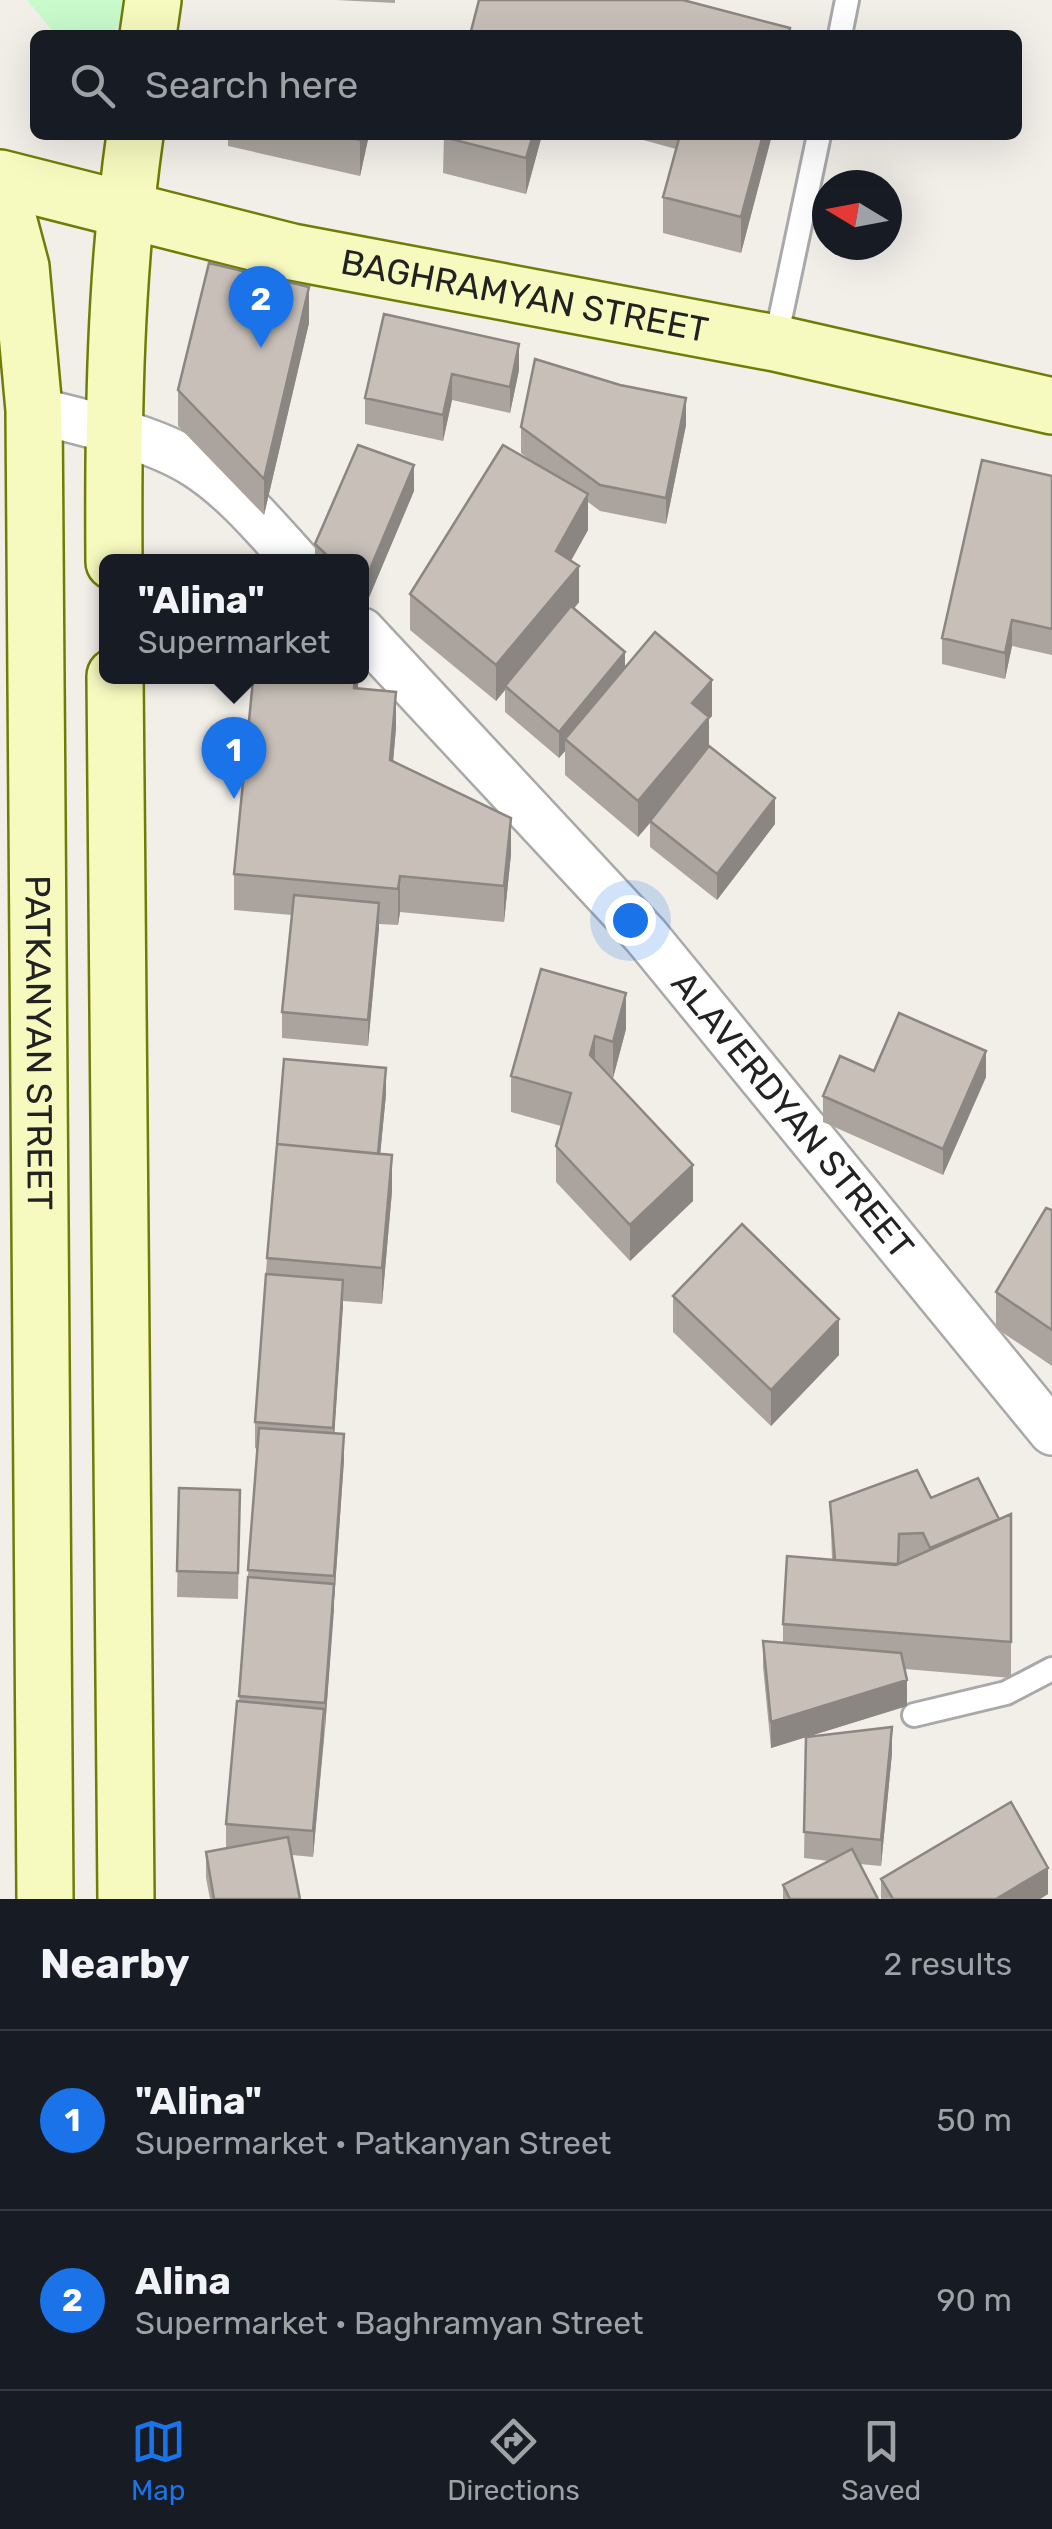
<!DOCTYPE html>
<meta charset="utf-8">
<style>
:root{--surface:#171b24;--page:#20242c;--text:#f1f3f6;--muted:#9ea1a6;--line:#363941;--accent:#1a73e8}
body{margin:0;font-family:Rubik,sans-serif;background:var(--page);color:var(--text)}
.compass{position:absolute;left:812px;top:170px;width:90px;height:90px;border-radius:50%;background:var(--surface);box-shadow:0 10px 40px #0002;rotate:280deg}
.you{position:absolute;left:630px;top:920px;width:35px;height:35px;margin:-25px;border:8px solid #fff;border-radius:50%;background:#1a73e8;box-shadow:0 0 0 15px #1a73e833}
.badge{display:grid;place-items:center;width:65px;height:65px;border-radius:50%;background:var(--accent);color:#fff;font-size:32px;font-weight:700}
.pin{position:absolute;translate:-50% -82px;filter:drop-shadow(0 2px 5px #0008)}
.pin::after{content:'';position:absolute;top:52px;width:35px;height:30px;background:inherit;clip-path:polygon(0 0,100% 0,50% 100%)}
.popup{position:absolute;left:99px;top:554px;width:270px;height:130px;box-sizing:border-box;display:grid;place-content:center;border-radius:15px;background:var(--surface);filter:drop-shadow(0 2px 8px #0005);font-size:32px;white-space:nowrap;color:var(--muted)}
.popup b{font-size:38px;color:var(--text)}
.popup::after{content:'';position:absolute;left:50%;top:100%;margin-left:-20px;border:20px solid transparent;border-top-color:var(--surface)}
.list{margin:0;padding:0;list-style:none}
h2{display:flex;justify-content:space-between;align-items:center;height:130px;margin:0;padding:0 40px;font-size:42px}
h2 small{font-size:32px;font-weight:400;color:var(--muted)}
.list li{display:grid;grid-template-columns:65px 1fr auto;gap:30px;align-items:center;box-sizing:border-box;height:180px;padding:0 40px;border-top:2px solid var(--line)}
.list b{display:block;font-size:38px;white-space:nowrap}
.list p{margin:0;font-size:32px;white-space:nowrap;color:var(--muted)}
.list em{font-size:32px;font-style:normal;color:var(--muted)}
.icon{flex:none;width:55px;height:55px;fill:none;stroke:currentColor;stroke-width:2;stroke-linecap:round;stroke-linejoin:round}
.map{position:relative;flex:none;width:1052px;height:1899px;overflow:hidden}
.search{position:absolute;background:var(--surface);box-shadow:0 10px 40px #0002;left:30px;right:30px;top:30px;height:110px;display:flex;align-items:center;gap:25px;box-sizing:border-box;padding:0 35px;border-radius:15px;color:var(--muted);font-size:38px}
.sheet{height:490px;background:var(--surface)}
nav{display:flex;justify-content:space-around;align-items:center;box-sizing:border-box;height:140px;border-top:2px solid var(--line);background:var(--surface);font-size:28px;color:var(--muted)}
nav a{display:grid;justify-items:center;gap:5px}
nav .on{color:var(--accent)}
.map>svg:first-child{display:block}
.park{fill:#c8facc}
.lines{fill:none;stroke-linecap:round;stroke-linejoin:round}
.service-casing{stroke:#a9a9a9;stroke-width:28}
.minor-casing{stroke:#a9a9a9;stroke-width:50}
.secondary-casing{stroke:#707d05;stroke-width:60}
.service{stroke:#fff;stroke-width:22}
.minor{stroke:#fff;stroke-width:45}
.secondary{stroke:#f7fabf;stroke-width:55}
.wall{fill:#aba49e}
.shaded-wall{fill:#8b8681}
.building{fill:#c7bfb8;stroke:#8b8681;stroke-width:2.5}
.labels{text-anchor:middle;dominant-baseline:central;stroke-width:8;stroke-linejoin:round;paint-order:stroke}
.street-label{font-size:35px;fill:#222;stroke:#fff}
</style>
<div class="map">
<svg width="1052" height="1899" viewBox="0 0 1052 1899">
<rect width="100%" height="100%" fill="#f2efe9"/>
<!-- park -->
<path class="park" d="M 27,0 L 139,0 L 111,35 L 56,35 Z"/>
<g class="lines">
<!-- service casing -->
<g class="service-casing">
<path id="service" d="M 840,35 L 847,0
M 775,343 L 819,135
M 914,1715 L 1006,1693 L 1052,1669"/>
</g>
<!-- minor casing -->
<g class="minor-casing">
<g id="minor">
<path d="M 34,410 C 84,423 153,437 196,465 C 235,490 266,528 297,562"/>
<path id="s1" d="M 362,631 L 646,936 L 1052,1432"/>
</g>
</g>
<!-- secondary casing -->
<g class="secondary-casing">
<g id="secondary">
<path d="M 148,35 L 153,0"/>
<path id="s2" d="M 0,178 L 292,252 L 775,343 L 1052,406"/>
<path id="s3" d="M 0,188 L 21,267 L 34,410 L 45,1899"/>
<path d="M 114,562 C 113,419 115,276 135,135"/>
<path d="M 115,676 L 126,1899"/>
</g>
</g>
<!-- service -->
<use href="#service" class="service"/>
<!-- minor -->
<use href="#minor" class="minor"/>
<!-- secondary -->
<use href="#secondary" class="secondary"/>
</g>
<!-- wall -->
<path class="wall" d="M 336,0 L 395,0 L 395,3 Z
M 228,135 L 369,135 L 360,176 L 228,146 Z
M 444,135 L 542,135 L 526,194 L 443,173 Z
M 625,135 L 772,135 L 741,253 L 663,233 L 663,197 L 676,149 Z
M 309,323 L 264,515 L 178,426 L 178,390 Z
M 519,344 L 519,370 L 510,413 L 452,400 L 443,441 L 365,424 L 365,398 Z
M 686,425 L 666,524 L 600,511 L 588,502 L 588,530 L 571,561 L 579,602 L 574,609 L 625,668 L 712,716 L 709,719 L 709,746 L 775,824 L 717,900 L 650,847 L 650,823 L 638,837 L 565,775 L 565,751 L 559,758 L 505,712 L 505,690 L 496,701 L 410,630 L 410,594 L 538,466 L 521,453 L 521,427 Z
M 1052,476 L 1052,655 L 1012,646 L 1005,679 L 942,664 L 942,638 Z
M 414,491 L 362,614 L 362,562 L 315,562 L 315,544 Z
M 271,682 L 358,689 L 396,728 L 393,762 L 511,854 L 504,922 L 400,912 L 398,925 L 379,924 L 368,1046 L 282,1038 L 282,1012 L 292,915 L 234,910 L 234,874 Z
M 541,969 L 626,1029 L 613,1078 L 610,1077 L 693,1201 L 630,1261 L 556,1182 L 556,1146 L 561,1126 L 511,1112 L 511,1076 Z
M 986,1077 L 943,1175 L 823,1122 L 823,1096 Z
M 386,1094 L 380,1154 L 392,1191 L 382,1304 L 343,1301 L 334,1433 L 344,1460 L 325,1729 L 313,1857 L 292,1855 L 300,1899 L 210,1899 L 206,1878 L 206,1852 L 226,1848 L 226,1824 L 239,1701 L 257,1449 L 255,1448 L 255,1422 L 267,1258 Z
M 1052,1210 L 1052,1366 L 996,1328 L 996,1292 Z
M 673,1296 L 839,1355 L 771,1426 L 673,1332 Z
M 179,1488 L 240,1490 L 238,1599 L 177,1597 Z
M 931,1498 L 999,1519 L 1011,1514 L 1011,1678 L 905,1669 L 907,1706 L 807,1737 L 892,1753 L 881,1866 L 860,1864 L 878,1899 L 783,1899 L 783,1885 L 829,1861 L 804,1858 L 806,1737 L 771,1748 L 763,1667 L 763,1641 L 783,1643 L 783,1624 L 832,1560 L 830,1502 Z
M 881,1879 L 1048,1894 L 1040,1899 L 881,1899 Z"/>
<!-- shaded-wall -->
<path class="shaded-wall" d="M 361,135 L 369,135 L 360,176 L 360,140 Z
M 533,135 L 542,135 L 526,194 L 526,158 Z
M 763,135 L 772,135 L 741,253 L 741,217 Z
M 309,287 L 309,323 L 264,515 L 264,479 Z
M 519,344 L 519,370 L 510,413 L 510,387 Z
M 452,374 L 452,400 L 443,441 L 443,415 Z
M 686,398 L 686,425 L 666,524 L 666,498 Z
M 414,465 L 414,491 L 362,614 L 362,588 Z
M 588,494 L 588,530 L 556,587 L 556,551 Z
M 579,566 L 579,602 L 507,688 L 505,686 L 505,690 L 496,701 L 496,665 Z
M 1012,620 L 1012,646 L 1005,679 L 1005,653 Z
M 625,652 L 625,678 L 565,739 L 565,751 L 559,758 L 559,732 Z
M 355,676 L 359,676 L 354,724 L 354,688 Z
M 712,680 L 712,716 L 709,719 L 709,753 L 638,837 L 638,801 L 692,703 Z
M 396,692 L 396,728 L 390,796 L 390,760 Z
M 775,798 L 775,824 L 717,900 L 717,874 Z
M 511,818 L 511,854 L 504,922 L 504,886 Z
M 400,876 L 400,912 L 398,925 L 398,889 Z
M 379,903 L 379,929 L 368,1046 L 368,1020 Z
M 626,993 L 626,1029 L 613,1078 L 613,1042 Z
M 595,1036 L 595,1072 L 590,1055 Z
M 986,1051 L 986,1077 L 943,1175 L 943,1149 Z
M 386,1068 L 386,1094 L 377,1188 L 377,1162 Z
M 392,1155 L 392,1191 L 382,1304 L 382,1268 Z
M 693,1165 L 693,1201 L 630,1261 L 630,1225 Z
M 343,1280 L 343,1306 L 333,1454 L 333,1428 Z
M 839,1319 L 839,1355 L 771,1426 L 771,1390 Z
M 344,1434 L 344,1460 L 334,1602 L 334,1576 Z
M 334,1584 L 334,1610 L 325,1729 L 325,1703 Z
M 907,1680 L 907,1706 L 771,1748 L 771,1722 Z
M 324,1709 L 324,1735 L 313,1857 L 313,1831 Z
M 892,1727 L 892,1753 L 881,1866 L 881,1840 Z
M 1048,1868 L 1048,1894 L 1040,1899 L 996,1899 Z"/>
<!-- building -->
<path class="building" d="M 479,0 L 683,0 L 790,28 L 789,35 L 470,35 Z
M 339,135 L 361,135 L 360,140 Z
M 444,135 L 533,135 L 526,158 L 443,137 Z
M 680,135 L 763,135 L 741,217 L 663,197 Z
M 209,263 L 309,287 L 264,479 L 178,390 Z
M 384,314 L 519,344 L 510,387 L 452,374 L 443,415 L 365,398 Z
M 535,359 L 620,385 L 686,398 L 666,498 L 600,485 L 521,427 Z
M 358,445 L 414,465 L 362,588 L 362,562 L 334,562 L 315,544 Z
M 503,445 L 588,494 L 556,551 L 579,566 L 496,665 L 410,594 Z
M 982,460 L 1052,476 L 1052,629 L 1012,620 L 1005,653 L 942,638 Z
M 571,606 L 625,652 L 559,732 L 505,686 Z
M 655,632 L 712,680 L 692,703 L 709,717 L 638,801 L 565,739 Z
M 272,676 L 355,676 L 354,688 L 396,692 L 390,760 L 511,818 L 504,886 L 400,876 L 398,889 L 234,874 L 253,680 L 271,682 Z
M 709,746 L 775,798 L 717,874 L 650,821 Z
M 294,895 L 379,903 L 368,1020 L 282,1012 Z
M 541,969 L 626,993 L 613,1042 L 595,1036 L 590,1055 L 693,1165 L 630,1225 L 556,1146 L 571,1093 L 511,1076 Z
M 899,1013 L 986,1051 L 943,1149 L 823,1096 L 840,1056 L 874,1071 Z
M 284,1059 L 386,1068 L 378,1154 L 277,1144 Z
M 277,1144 L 392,1155 L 382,1268 L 267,1258 Z
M 1046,1208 L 1052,1210 L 1052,1330 L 996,1292 Z
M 742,1224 L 839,1319 L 771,1390 L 673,1296 Z
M 266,1274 L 343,1280 L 333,1428 L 255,1422 Z
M 259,1428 L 344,1434 L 334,1576 L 248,1570 Z
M 917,1470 L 931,1498 L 978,1478 L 999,1519 L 930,1548 L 923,1533 L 899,1534 L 898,1564 L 897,1564 L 835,1560 L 830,1502 Z
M 179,1488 L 240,1490 L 238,1573 L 177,1571 Z
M 1011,1514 L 1011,1642 L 783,1624 L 787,1556 L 896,1565 Z
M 248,1577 L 334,1584 L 325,1703 L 239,1696 Z
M 763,1641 L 901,1653 L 907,1680 L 771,1722 Z
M 237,1701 L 324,1709 L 313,1831 L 226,1824 Z
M 892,1727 L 881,1840 L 804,1832 L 806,1737 Z
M 1011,1802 L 1048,1868 L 996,1899 L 893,1899 L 881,1879 Z
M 288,1837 L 300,1899 L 214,1899 L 206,1852 Z
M 852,1849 L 878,1899 L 790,1899 L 783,1885 Z"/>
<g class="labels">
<!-- street labels -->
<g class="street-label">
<text stroke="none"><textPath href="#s2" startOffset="538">BAGHRAMYAN STREET</textPath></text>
<text stroke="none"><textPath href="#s3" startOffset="858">PATKANYAN STREET</textPath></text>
<text stroke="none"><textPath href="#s1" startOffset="648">ALAVERDYAN STREET</textPath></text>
</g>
</g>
</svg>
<svg class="compass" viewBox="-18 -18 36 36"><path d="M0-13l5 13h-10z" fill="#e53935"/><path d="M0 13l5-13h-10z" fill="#9ea1a6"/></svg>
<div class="you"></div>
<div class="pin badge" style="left:234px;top:799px">1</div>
<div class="popup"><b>&quot;Alina&quot;</b>Supermarket</div>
<div class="pin badge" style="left:261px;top:348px">2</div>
<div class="search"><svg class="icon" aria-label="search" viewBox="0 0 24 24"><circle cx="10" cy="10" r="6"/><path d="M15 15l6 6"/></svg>Search here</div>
</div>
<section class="sheet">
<h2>Nearby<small>2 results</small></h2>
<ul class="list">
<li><span class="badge">1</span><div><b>&quot;Alina&quot;</b><p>Supermarket · Patkanyan Street</p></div><em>50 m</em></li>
<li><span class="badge">2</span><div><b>Alina</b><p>Supermarket · Baghramyan Street</p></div><em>90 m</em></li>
</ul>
</section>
<nav>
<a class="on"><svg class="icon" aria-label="map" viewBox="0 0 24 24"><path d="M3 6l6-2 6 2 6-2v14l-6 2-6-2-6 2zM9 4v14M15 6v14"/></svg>Map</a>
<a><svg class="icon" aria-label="directions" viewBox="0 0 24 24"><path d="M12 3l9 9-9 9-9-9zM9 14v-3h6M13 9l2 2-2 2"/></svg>Directions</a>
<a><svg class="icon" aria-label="saved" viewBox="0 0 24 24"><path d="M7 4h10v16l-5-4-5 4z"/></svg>Saved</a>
</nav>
